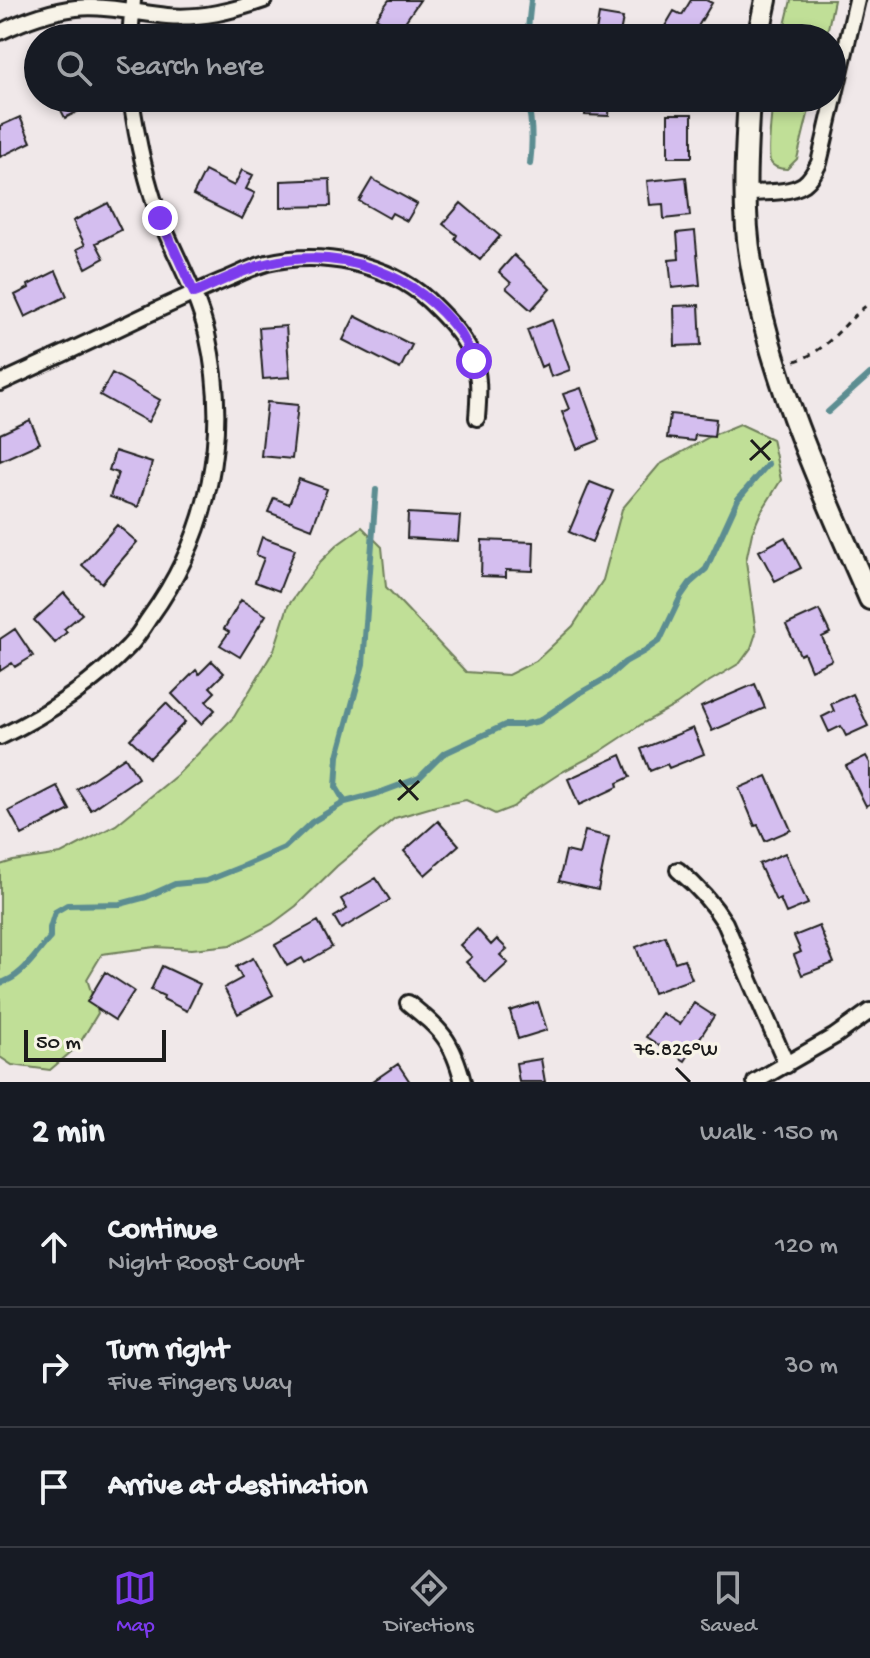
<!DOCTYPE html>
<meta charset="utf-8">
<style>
:root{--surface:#171b24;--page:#242831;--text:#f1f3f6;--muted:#9ea1a6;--line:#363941;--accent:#7c3aed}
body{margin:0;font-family:"Gochi Hand",sans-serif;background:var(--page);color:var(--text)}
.scale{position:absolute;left:24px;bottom:20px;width:142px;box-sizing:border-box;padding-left:8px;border:4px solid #1c1c1c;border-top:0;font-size:22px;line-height:28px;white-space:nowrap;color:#1c1c1c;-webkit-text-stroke:6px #f7f3e8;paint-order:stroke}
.stop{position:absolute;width:24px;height:24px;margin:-18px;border:6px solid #7c3aed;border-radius:50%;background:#fff}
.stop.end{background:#7c3aed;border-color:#fff;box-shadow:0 2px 8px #0008}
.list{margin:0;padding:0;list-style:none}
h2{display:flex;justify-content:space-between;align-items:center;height:104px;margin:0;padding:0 32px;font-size:34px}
h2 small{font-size:26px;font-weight:400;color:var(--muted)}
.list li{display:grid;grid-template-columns:52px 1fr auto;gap:24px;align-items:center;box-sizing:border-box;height:120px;padding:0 32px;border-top:2px solid var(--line)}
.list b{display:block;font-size:30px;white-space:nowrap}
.list p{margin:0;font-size:26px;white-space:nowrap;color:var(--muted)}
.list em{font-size:26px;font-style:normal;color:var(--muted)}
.icon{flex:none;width:44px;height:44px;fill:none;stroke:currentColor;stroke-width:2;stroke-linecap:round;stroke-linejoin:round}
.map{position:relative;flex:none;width:870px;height:1082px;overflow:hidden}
.search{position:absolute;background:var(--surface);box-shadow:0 4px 12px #0003;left:24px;right:24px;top:24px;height:88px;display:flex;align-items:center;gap:20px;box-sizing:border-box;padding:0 28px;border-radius:44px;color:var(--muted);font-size:30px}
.sheet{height:464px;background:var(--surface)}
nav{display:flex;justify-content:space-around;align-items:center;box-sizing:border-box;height:112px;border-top:2px solid var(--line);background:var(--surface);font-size:22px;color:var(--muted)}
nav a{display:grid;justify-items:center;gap:4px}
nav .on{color:var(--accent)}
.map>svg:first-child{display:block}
.green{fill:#c0df97;stroke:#6e7e5a;stroke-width:2}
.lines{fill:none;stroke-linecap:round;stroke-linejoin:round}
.stream{stroke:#5c8d91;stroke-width:6}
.building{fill:#d4beef;stroke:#1c1c1c;stroke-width:2}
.street-casing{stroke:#1c1c1c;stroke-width:20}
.secondary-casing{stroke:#1c1c1c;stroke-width:26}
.path{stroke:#1c1c1c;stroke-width:3;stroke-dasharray:6 6;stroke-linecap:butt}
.street{stroke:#f7f3e8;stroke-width:14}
.secondary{stroke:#f7f3e8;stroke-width:20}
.route{stroke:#7c3aed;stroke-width:10}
.ticks{fill:none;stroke:#1c1c1c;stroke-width:3}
.ticks-label{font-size:20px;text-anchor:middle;fill:#1c1c1c;stroke:#f7f3e8;stroke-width:7;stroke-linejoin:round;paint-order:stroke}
</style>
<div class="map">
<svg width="870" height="1082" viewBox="0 0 870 1082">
<rect width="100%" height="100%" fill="#f0e8e9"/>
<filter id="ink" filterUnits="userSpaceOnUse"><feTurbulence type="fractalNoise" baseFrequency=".0125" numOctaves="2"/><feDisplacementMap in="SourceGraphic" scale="16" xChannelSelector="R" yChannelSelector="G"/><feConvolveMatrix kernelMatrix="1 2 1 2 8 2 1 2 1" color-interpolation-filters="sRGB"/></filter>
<g filter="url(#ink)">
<!-- green -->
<path class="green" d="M 791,0 L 834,0 L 826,38 L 782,38 Z
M 773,98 L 812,98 L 797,159 L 787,169 C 780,169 773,168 770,161 C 767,150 772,110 773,98 Z
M 740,424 L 772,439 L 781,480 L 761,512 L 752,533 L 746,561 L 756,633 L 751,648 L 740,663 L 705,684 L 676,705 L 645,722 L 598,753 L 562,772 L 530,793 L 513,807 L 495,814 L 466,800 L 436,806 L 395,818 L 337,866 L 296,906 L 272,924 L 231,945 L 192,949 L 155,947 L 102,954 L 87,979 L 98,1013 L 78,1046 L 50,1070 L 12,1065 L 0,1057 L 0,865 L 13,861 L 61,854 L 116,825 L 177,775 L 234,717 L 274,650 L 288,606 L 320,562 L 337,545 L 362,527 L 382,547 L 386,587 L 466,672 L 508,675 L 536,661 L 573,626 L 603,580 L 622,509 L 659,465 L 711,436 Z"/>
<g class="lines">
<!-- stream -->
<path class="stream" d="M 527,38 L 531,0
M 527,98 C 532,120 533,141 530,164
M 828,412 L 870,374
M 345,802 L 336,787 L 338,756 L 363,664 L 376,490
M 0,983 C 22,978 35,954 50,938 L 50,928 L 55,912 L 67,905 L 120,904 L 146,897 L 175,884 L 206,881 L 241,867 L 284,848 L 312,822 L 345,802 L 376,794 L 419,778 L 443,754 L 505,725 L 521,725 L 539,721 L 580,693 L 608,677 L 625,662 L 643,652 L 660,640 L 681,596 L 690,583 L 706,569 L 738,499 L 768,464"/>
</g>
<!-- building -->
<path class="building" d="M 389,0 L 420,0 L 398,32 L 376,18 Z
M 691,0 L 706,0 L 712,3 L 691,38 L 658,38 L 674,11 L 682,15 Z
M 599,14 L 623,18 L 619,38 L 595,38 Z
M 55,98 L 88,98 L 91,105 L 65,118 Z
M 425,98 L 501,98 L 501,105 L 426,110 Z
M 586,98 L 610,98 L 609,116 L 585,115 Z
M 668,114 L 692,114 L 692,157 L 668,157 Z
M 20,117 L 31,142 L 0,157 L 0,126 Z
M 242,170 L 253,175 L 246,189 L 255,193 L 242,219 L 193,195 L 205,171 L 234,186 Z
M 686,177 L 690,216 L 664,219 L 663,204 L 650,205 L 647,181 Z
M 330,179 L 331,206 L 281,207 L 281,181 Z
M 372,179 L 417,204 L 407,221 L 392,213 L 389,218 L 359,201 Z
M 108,203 L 121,230 L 96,243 L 104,258 L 86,268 L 77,249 L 85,245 L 73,221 Z
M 461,203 L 500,236 L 480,260 L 455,239 L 457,235 L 443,224 Z
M 695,231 L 700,285 L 672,288 L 669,260 L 679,259 L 677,233 Z
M 514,255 L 550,289 L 531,310 L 506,288 L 511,283 L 499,272 Z
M 56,271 L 67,296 L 25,317 L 15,295 L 29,288 L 28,285 Z
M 699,305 L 701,345 L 675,346 L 674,306 Z
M 355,316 L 412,345 L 400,369 L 343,340 Z
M 552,320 L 570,370 L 551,377 L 547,364 L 541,367 L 527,330 Z
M 286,326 L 290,377 L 263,379 L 259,328 Z
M 112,373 L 160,400 L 148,422 L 100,395 Z
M 581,388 L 600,440 L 577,449 L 562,412 L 569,409 L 563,394 Z
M 267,402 L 298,405 L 292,459 L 261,456 Z
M 670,414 L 716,419 L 714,437 L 695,435 L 694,441 L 667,438 Z
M 30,420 L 40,443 L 0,461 L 0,434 Z
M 115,451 L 152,463 L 138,507 L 110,497 L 118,473 L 109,470 Z
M 299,479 L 327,489 L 312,529 L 268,512 L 274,498 L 289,504 Z
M 590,482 L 613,491 L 592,542 L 569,532 Z
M 408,513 L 460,516 L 458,541 L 407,538 Z
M 117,525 L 137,542 L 102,583 L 82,565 Z
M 262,537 L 295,549 L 279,591 L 255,582 L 264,558 L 256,555 Z
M 785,537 L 801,568 L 775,581 L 759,551 Z
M 482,540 L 534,542 L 533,571 L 506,570 L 506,577 L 481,576 Z
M 64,593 L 82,614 L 64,629 L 67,632 L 55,643 L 34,620 Z
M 241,600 L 266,615 L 240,657 L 220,645 L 229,632 L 224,629 Z
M 819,610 L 830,633 L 822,637 L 832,660 L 811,670 L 804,653 L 800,655 L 786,625 Z
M 15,629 L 33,656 L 15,667 L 12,663 L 0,671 L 0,639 Z
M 212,661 L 224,673 L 210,687 L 215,692 L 206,701 L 215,710 L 201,724 L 172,694 L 196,670 L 199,674 Z
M 755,684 L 765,708 L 712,731 L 701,707 Z
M 853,694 L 868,726 L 846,736 L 841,726 L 829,732 L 822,717 L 834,711 L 831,704 Z
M 166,703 L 185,722 L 150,758 L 130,739 Z
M 693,728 L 704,754 L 669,768 L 667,764 L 650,771 L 641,749 Z
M 621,755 L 630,777 L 617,783 L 618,787 L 579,805 L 568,779 Z
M 866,756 L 870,763 L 870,804 L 866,806 L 846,766 Z
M 125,757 L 138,778 L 91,810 L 77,789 Z
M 767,776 L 791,830 L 765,841 L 758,825 L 755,826 L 739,788 Z
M 57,786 L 70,810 L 22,835 L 9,811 Z
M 438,821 L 459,845 L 425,875 L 404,851 Z
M 585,831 L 609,837 L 598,890 L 559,881 L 566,851 L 579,854 Z
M 785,853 L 808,904 L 786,913 L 780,899 L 776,901 L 759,864 Z
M 376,878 L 390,900 L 341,929 L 334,917 L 347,909 L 341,899 Z
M 318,921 L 332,947 L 305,963 L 302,958 L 287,966 L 275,945 Z
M 819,926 L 834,963 L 802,975 L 794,955 L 801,952 L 794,936 Z
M 477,929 L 491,945 L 497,939 L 507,949 L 500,955 L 508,963 L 486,983 L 466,962 L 472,957 L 460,945 Z
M 665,936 L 675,962 L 684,959 L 692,979 L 653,993 L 636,947 Z
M 253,958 L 273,995 L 238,1014 L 224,988 L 242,978 L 236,967 Z
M 162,966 L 200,984 L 187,1011 L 163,999 L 164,996 L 151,990 Z
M 105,972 L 134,991 L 115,1020 L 87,1002 Z
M 538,1002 L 547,1030 L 518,1039 L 510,1011 Z
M 694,1003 L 714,1016 L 685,1061 L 646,1037 L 662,1013 L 680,1024 Z
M 541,1059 L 545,1082 L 519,1082 L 516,1063 Z
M 398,1064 L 410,1082 L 372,1082 Z"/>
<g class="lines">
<!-- street casing -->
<g class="street-casing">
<path id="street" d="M 0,32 C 25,20 49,11 76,8 C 106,5 137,13 167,16 C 201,19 232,11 264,0
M 130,38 L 133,0
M 746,193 C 763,192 789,194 804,184 C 811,179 815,171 819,163 L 857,0
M 0,383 C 48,361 96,339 144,316 C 170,304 196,292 222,281 C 237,275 252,267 267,263 C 321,250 387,263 428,300 C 451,322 476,347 478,381 C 479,393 478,406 477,418
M 0,737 C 48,714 92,685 129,646 C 137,638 143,627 150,617 C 210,534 230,434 207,334 C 197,292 175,256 159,216 C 145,178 137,139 131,98
M 678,870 C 697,886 712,902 725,923 L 787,1065
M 408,1003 C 441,1030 452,1039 463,1082
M 755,1082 L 835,1036 L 870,1011"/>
</g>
<!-- secondary casing -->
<g class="secondary-casing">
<path id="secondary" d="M 758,38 L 766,0
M 749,98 C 746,151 742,209 751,262 C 771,381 822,489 870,599"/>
</g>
<!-- path -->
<path class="path" d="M 795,361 C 828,352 844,321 870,303"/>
<!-- street -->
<use href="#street" class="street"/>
<!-- secondary -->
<use href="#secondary" class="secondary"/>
</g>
</g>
<g class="lines" filter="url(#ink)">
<!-- route -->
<path class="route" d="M 160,218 L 194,293 C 218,283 243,269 269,263 C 341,247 416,273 460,333 C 466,341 469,352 474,361"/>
</g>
<!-- ticks -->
<path class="ticks" d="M 751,440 L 770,460M 750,460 L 771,441M 399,780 L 418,800M 398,800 L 419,781M 676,1068 L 690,1082"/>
<g class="ticks-label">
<text x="676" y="1055">76.826°W</text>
</g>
</svg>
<div class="scale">50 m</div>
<div class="stop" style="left:474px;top:361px"></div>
<div class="stop end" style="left:160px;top:218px"></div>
<div class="search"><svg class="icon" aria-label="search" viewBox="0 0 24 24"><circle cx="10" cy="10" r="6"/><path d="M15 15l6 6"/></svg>Search here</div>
</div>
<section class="sheet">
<h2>2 min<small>Walk · 150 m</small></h2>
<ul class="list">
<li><svg class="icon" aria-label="ahead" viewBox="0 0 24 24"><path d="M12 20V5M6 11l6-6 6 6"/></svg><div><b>Continue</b><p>Night Roost Court</p></div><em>120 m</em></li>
<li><svg class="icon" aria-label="right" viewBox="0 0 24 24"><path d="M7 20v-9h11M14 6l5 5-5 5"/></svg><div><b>Turn right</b><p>Five Fingers Way</p></div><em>30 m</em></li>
<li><svg class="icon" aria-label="arrive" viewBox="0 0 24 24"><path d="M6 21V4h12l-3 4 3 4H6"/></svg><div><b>Arrive at destination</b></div></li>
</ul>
</section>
<nav>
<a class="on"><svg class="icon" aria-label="map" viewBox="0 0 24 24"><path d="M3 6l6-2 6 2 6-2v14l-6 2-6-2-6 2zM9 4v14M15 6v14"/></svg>Map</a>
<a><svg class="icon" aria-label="directions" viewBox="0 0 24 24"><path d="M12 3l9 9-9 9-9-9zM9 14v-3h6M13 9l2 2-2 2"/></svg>Directions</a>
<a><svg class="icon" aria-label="saved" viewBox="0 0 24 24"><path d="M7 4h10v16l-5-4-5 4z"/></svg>Saved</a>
</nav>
